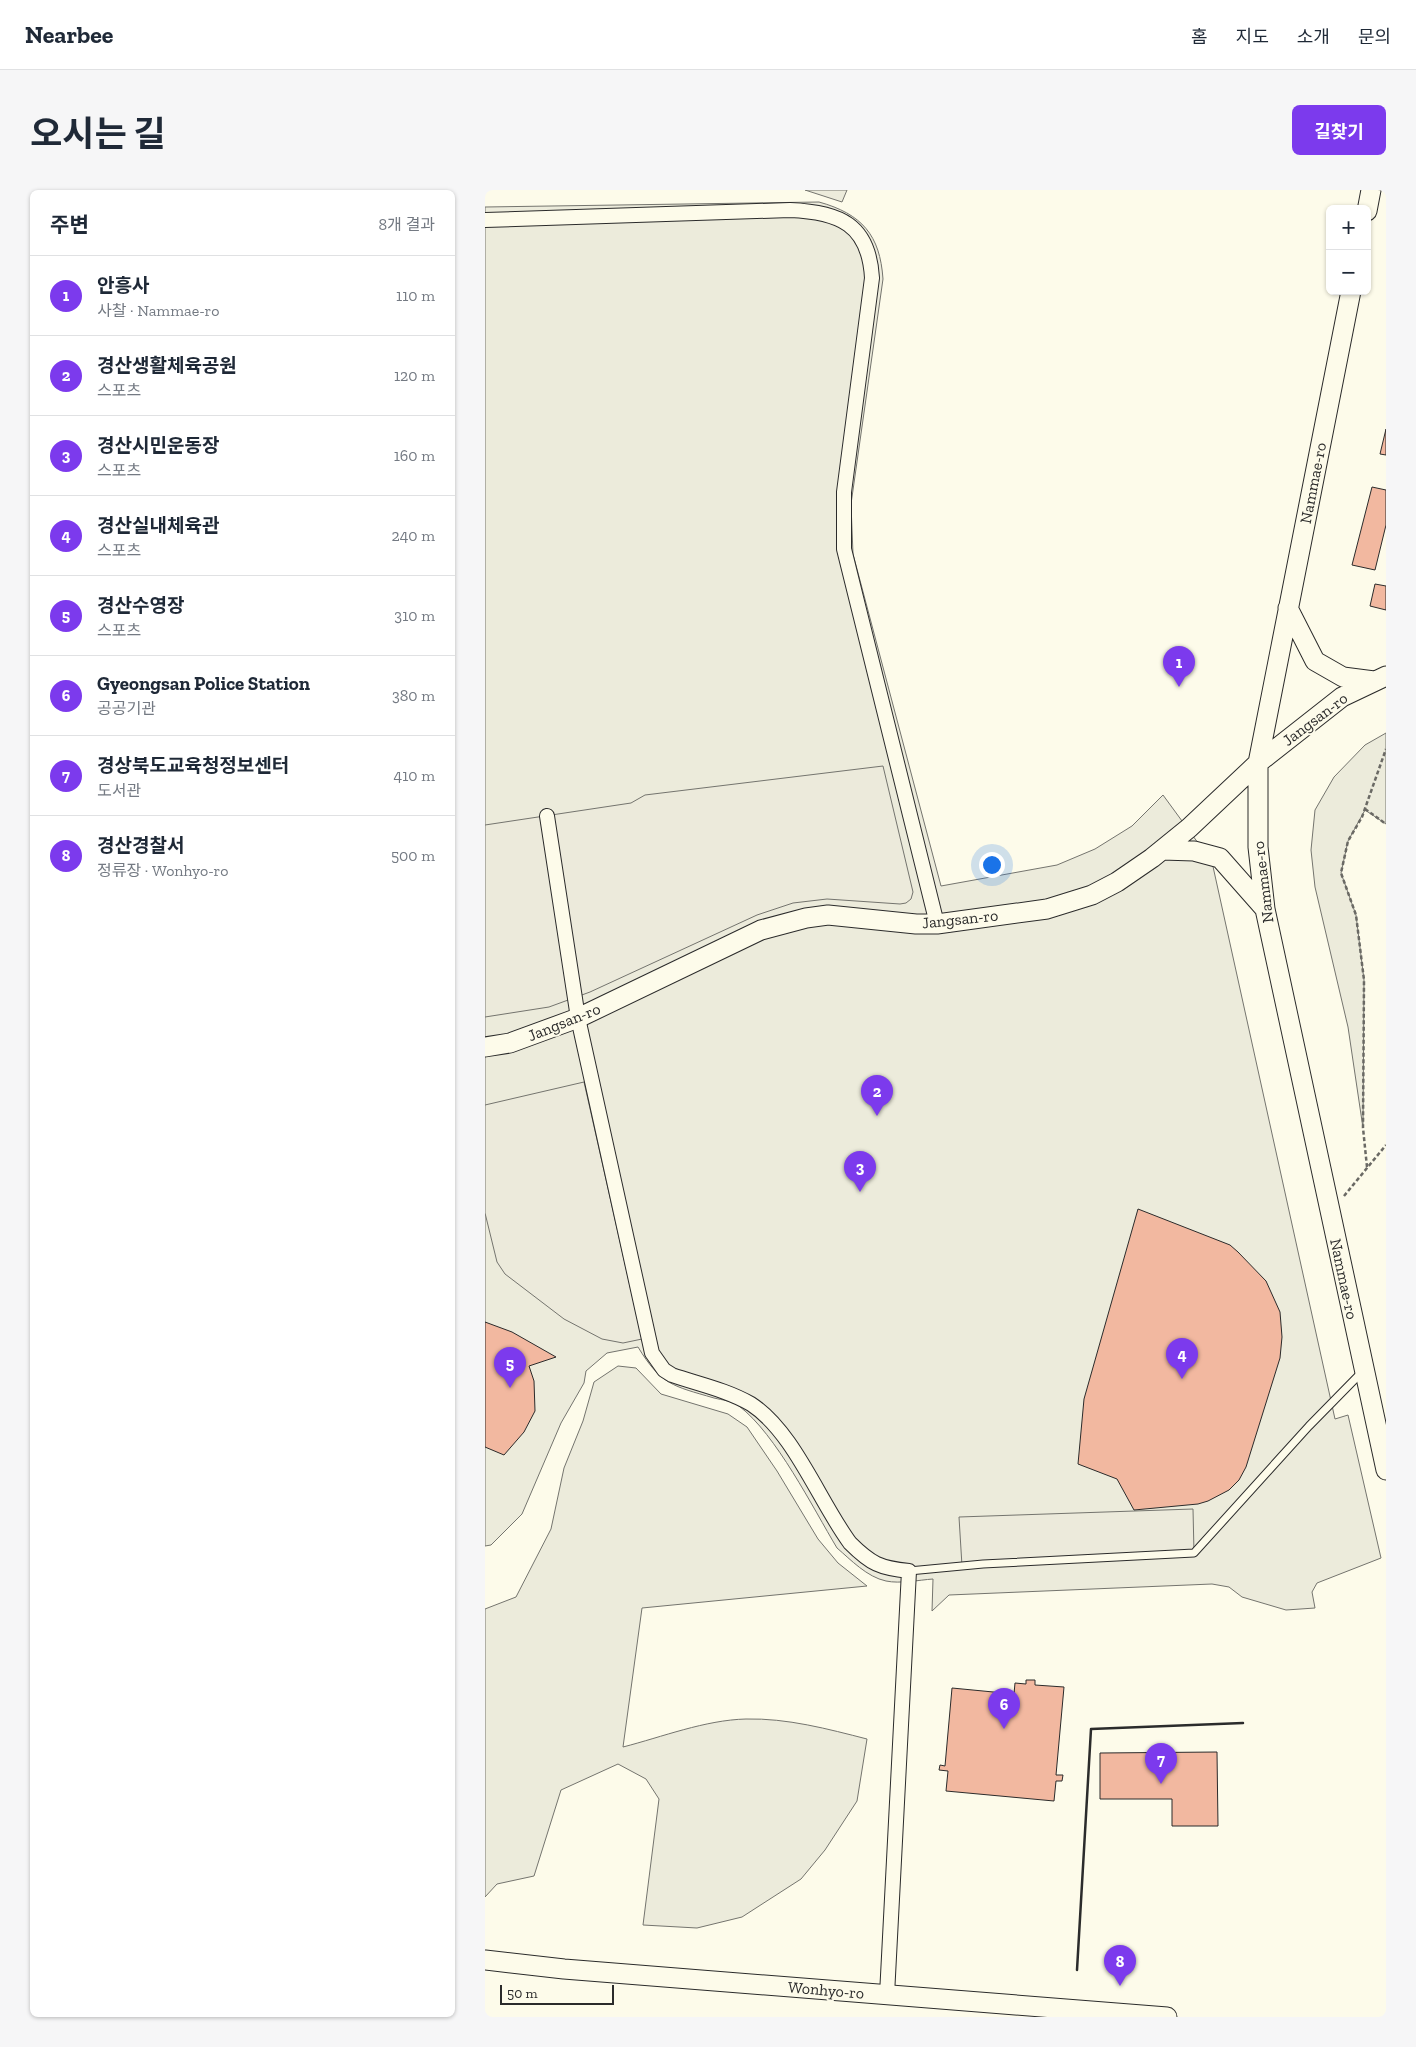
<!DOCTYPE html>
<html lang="ko">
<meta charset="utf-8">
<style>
:root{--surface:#fff;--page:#f6f6f7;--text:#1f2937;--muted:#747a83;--line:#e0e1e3;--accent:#7c3aed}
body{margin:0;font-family:"Zilla Slab","Noto Sans KR",serif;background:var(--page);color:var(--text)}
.controls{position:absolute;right:15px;top:15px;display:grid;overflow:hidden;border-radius:8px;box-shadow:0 1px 4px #0004}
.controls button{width:45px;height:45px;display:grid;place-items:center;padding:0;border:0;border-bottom:1px solid var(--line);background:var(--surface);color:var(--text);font:25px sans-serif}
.scale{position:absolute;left:15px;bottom:12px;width:114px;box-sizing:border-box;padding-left:5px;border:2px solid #2b2b2b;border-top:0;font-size:14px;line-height:18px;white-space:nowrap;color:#2b2b2b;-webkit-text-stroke:4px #fdfbea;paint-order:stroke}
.you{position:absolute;left:506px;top:674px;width:18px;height:18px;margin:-12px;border:4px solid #fff;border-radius:50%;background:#1a73e8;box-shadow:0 0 0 8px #1a73e833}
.badge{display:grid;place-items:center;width:32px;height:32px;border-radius:50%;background:var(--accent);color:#fff;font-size:16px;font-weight:700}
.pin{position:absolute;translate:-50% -41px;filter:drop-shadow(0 1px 2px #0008)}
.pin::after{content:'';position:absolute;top:26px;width:18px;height:15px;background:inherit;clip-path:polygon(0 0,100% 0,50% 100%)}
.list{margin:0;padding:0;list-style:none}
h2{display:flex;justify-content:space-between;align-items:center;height:65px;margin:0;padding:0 20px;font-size:21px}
h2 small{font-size:16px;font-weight:400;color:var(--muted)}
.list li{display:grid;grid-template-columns:32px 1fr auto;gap:15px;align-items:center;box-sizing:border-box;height:80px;padding:0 20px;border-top:1px solid var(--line)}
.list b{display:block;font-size:19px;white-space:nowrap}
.list p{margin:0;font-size:16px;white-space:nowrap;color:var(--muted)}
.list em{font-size:16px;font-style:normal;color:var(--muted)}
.map{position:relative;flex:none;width:901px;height:1827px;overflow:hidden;border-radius:8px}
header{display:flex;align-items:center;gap:30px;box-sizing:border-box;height:70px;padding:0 25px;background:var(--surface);border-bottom:1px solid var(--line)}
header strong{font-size:24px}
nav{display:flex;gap:28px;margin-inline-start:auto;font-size:18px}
.intro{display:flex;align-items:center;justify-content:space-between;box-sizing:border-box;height:120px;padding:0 30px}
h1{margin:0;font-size:35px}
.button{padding:12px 22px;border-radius:8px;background:var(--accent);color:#fff;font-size:18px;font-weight:700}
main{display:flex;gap:30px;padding:0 30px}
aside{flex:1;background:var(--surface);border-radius:8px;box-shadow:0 1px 4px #0004}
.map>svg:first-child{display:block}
.green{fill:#ecebdb;stroke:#74746e}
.parking{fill:#eceadb;stroke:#74746e}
.building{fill:#f2b8a0;stroke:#2b2b2b}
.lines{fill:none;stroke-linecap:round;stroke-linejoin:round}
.lane-casing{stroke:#2b2b2b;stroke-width:9}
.street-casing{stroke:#2b2b2b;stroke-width:16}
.secondary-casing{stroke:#2b2b2b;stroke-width:21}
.path{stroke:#6a6964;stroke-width:2.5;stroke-dasharray:4 2.5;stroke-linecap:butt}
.lane{stroke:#fdfbea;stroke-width:7}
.street{stroke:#fdfbea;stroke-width:14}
.secondary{stroke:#fdfbea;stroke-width:19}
.wall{stroke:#2b2b2b;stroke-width:2.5}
.labels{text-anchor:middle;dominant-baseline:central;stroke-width:4;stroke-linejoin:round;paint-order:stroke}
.street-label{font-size:16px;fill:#2b2b2b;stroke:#fdfbea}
</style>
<header>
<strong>Nearbee</strong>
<nav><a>홈</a><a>지도</a><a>소개</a><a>문의</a></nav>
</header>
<div class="intro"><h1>오시는 길</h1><a class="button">길찾기</a></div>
<main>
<aside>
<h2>주변<small>8개 결과</small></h2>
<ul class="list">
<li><span class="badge">1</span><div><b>안흥사</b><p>사찰 · Nammae-ro</p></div><em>110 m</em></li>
<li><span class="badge">2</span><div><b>경산생활체육공원</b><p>스포츠</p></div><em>120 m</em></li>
<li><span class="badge">3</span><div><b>경산시민운동장</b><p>스포츠</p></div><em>160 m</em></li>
<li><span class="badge">4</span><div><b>경산실내체육관</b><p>스포츠</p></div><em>240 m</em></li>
<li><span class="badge">5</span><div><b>경산수영장</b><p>스포츠</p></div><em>310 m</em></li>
<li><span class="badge">6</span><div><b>Gyeongsan Police Station</b><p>공공기관</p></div><em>380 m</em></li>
<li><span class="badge">7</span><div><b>경상북도교육청정보센터</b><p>도서관</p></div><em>410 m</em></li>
<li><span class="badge">8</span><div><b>경산경찰서</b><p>정류장 · Wonhyo-ro</p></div><em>500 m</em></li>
</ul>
</aside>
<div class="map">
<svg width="901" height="1827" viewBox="0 0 901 1827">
<rect width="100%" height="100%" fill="#fdfbea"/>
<!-- green -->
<path class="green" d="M 320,0 L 362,0 L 357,12 Z
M 334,12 C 377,24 395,45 398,89 L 366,314 L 368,364 L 456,696 L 572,675 L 610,659 L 647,636 L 678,605 L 727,672 L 850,1229 L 863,1225 L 896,1368 L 832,1393 L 827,1402 L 830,1418 L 801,1420 L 757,1407 L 744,1397 L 727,1394 L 464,1405 L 447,1421 L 448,1389 C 434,1390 415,1394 401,1391 C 382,1387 366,1370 352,1358 C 328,1318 291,1244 254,1216 C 248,1211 237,1210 229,1208 C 188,1196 176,1195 153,1157 L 122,1163 L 101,1181 L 99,1193 L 76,1233 L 37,1324 L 6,1355 L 0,1356 L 0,17 Z
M 901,543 L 901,634 L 880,620 L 863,651 L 856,683 L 871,725 L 879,790 L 878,938 L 863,837 L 830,697 L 826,660 L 830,620 L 849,587 L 880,555 Z
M 133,1176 L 151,1178 L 176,1204 L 243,1224 L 262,1237 L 292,1281 L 333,1349 L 353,1373 L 382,1396 L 157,1418 L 138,1557 C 177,1547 220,1530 261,1529 C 302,1528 343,1539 382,1549 L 372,1611 L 340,1660 L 316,1689 L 257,1727 L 212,1738 L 158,1735 L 174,1609 L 161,1589 L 133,1574 L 76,1600 L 49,1686 L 12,1694 L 0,1707 L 0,1419 L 31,1407 L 66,1339 L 79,1278 L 98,1231 L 109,1192 Z"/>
<!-- parking -->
<path class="parking" d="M 398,576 L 428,702 L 426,709 L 421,713 L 415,714 L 342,709 L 308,713 L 272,725 L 105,802 L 64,817 L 0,827 L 0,635 L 146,613 L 160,605 Z
M 99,892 L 157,1149 L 138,1153 L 117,1149 L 79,1129 L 20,1084 L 12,1072 L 0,1023 L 0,915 Z
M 708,1319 L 709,1363 L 477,1376 L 474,1327 Z"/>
<!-- building -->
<path class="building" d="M 901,239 L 901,265 L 895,264 Z
M 887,297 L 901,300 L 901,335 L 890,380 L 867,375 Z
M 890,394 L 901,396 L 901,420 L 885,416 Z
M 653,1019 L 745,1055 L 753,1062 L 781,1091 L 795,1122 L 797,1147 L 795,1168 L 761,1277 L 754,1290 L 744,1300 L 723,1311 L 713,1314 L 649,1320 L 632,1289 L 593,1274 L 599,1209 Z
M 0,1132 L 27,1142 L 71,1167 L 44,1176 L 49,1191 L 50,1221 L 39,1242 L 19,1265 L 0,1257 Z
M 541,1490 L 550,1490 L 550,1495 L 579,1497 L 571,1585 L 578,1585 L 577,1591 L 571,1591 L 569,1611 L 461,1601 L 463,1581 L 454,1580 L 455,1575 L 460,1576 L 467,1498 L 529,1504 L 530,1493 L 541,1494 Z
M 732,1562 L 733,1636 L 687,1636 L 687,1609 L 615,1609 L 615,1563 Z"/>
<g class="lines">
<!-- lane casing -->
<g class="lane-casing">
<path id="lane" d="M 424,1381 L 498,1374 L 709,1363 L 824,1236 L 878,1181"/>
</g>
<!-- street casing -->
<g class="street-casing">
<path id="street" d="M 0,30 L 305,20 C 354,22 384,34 387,88 L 359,302 L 359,359 L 452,734
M 62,626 L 93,828 L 167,1163 L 179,1180 L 187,1185 C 213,1194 242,1200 266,1214 C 309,1242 334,1311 365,1353 C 386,1374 395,1378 424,1381 L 402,1805"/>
</g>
<!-- secondary casing -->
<g class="secondary-casing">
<path id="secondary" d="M 882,21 L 886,0
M 866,101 L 773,573 L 773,657 L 780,719 L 901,1280
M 803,418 L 830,471 L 858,487 L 889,491
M 677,660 L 709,661 L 735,668 L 780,719
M 0,857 L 25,853 L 93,828 L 276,740 L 321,728 L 343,725 L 431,734 L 452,734 L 562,719 L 607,705 L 632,692 L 667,668 L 704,638 L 773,573 L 857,507 L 901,486
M 0,1770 L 79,1779 L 682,1827"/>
</g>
<!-- path -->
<path class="path" d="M 880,619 L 901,634
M 882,977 L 878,938 L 879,790 L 871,725 L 856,683 L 863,651 L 877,627 L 901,559
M 859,1006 L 901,955"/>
<!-- lane -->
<use href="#lane" class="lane"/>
<!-- street -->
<use href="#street" class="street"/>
<!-- secondary -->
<use href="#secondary" class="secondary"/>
<!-- wall -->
<path class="wall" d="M 592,1780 L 606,1539 L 758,1533"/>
</g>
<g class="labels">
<!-- street labels -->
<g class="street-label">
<text transform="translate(828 293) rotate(-79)">Nammae-ro</text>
<text transform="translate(830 529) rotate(-37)">Jangsan-ro</text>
<text transform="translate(778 692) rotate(-97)">Nammae-ro</text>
<text transform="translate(475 729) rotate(-6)">Jangsan-ro</text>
<text transform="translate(79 832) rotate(-22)">Jangsan-ro</text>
<text transform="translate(859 1089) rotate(78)">Nammae-ro</text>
<text transform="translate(341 1800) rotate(5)">Wonhyo-ro</text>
</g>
</g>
</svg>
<div class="controls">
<button>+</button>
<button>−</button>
</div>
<div class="scale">50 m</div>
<div class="you"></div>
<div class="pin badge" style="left:694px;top:497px">1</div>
<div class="pin badge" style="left:392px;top:926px">2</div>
<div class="pin badge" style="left:375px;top:1002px">3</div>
<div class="pin badge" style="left:697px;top:1189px">4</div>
<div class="pin badge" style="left:25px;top:1198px">5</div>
<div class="pin badge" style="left:519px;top:1539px">6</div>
<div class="pin badge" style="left:676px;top:1594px">7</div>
<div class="pin badge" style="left:635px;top:1796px">8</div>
</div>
</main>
